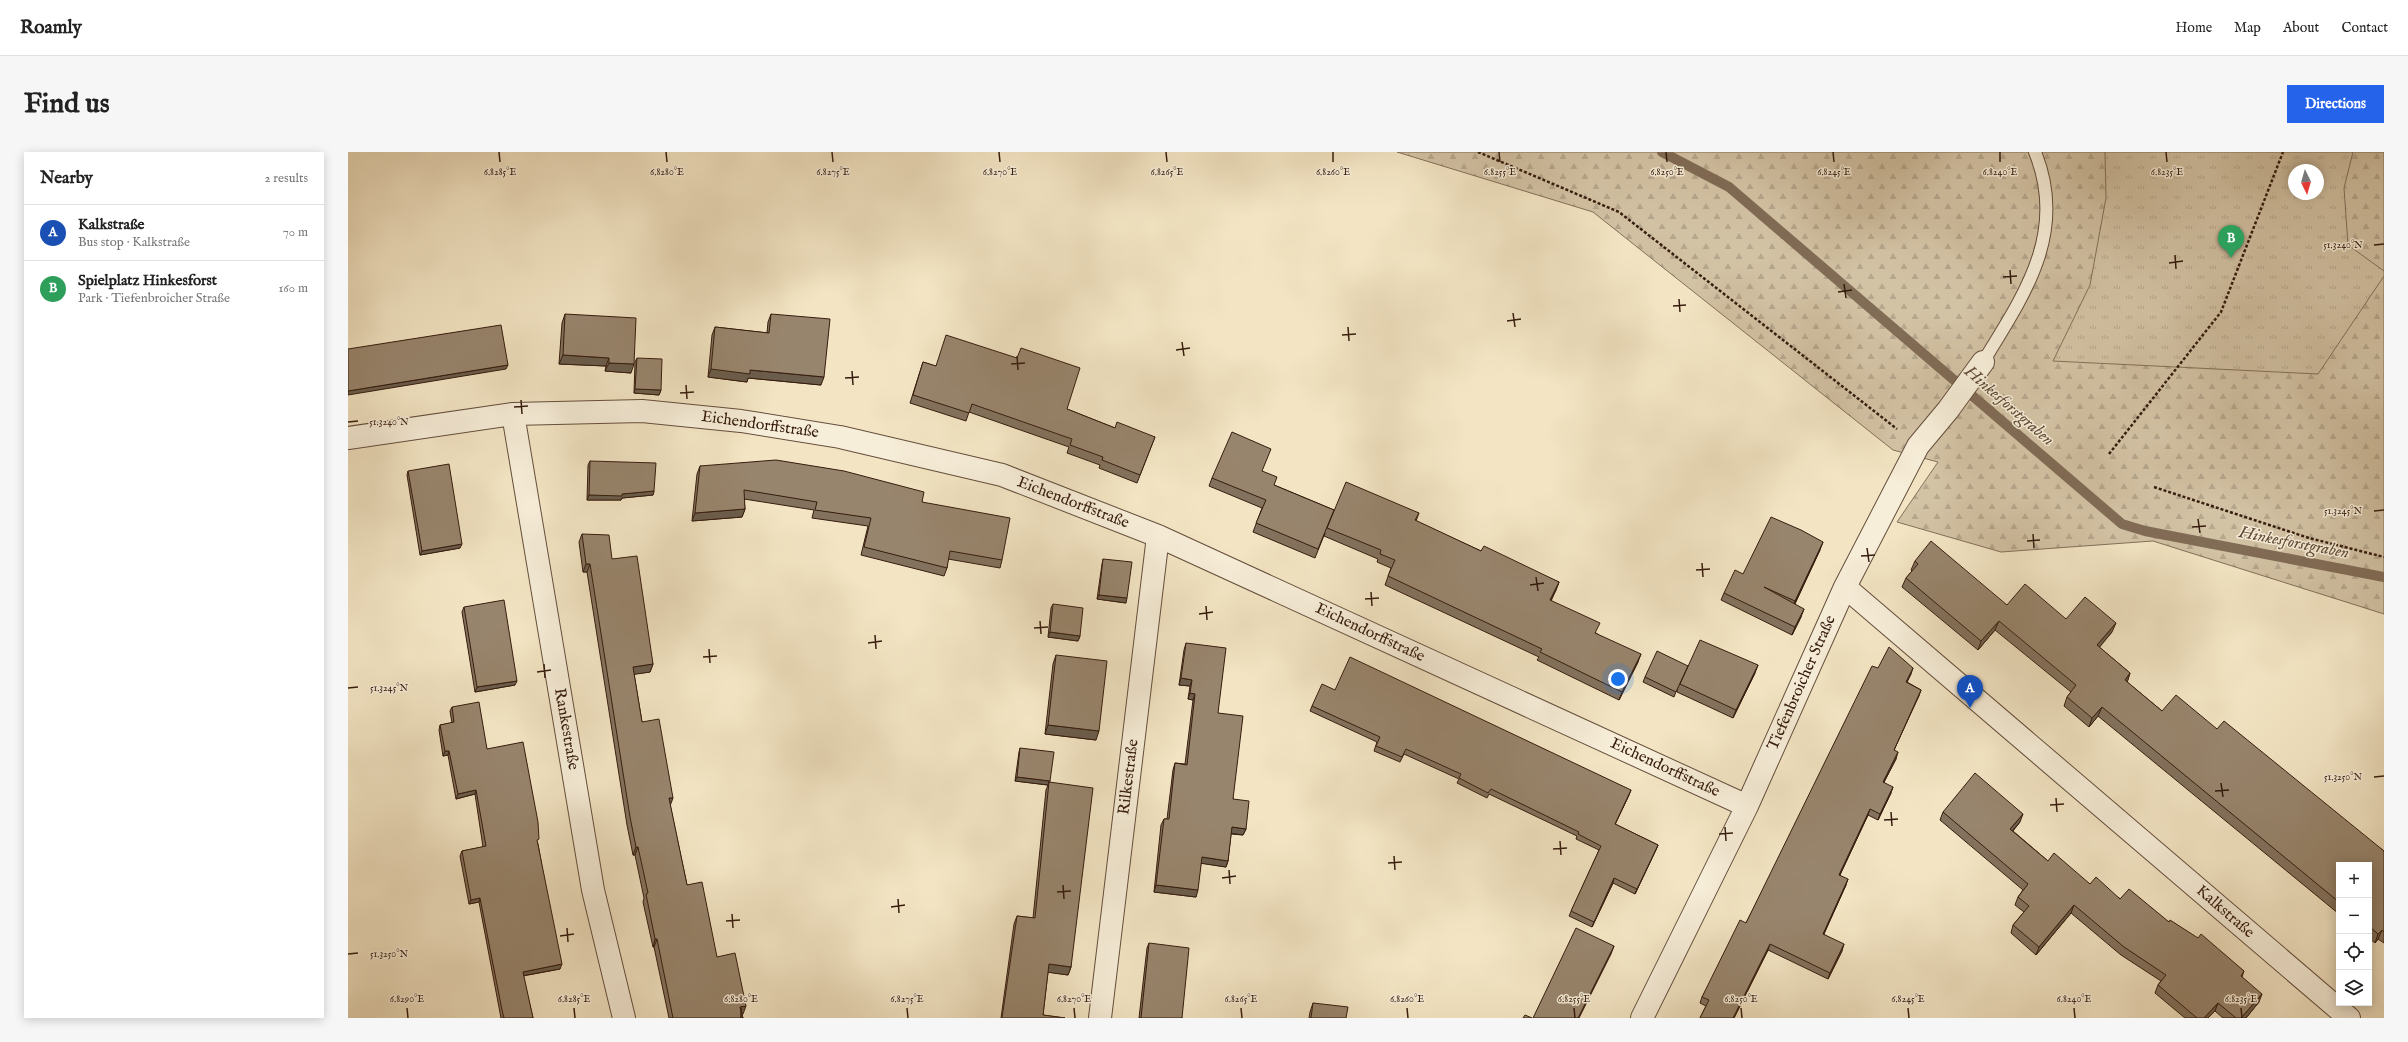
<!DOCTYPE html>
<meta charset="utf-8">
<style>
:root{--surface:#fff;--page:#f6f6f6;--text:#222;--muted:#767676;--line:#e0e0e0;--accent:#2563eb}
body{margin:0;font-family:"IM FELL English",serif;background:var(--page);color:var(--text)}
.controls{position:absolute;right:12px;bottom:12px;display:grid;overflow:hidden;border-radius:0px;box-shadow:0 2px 10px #0003}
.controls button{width:36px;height:36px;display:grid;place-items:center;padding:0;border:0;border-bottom:1px solid var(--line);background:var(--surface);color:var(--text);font:20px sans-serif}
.compass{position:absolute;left:1940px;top:12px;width:36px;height:36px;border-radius:50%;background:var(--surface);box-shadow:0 2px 10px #0003;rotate:175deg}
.you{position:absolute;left:1270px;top:527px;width:14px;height:14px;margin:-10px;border:3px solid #fff;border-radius:50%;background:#1a73e8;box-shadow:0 0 0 6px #1a73e833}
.badge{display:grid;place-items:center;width:26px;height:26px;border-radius:50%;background:var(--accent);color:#fff;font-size:13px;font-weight:700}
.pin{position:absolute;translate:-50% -33px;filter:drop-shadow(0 1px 2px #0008)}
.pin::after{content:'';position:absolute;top:21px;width:14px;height:12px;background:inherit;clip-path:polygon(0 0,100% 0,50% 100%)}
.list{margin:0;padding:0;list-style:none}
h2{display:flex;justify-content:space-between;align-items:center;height:52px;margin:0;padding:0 16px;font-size:17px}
h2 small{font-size:13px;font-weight:400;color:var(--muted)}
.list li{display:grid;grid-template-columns:26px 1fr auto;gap:12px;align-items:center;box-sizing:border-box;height:56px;padding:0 16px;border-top:1px solid var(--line)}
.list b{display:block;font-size:15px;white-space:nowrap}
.list p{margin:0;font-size:13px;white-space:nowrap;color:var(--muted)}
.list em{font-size:13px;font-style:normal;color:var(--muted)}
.icon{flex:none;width:22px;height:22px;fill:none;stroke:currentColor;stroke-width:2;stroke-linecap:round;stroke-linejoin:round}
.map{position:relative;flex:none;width:2036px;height:866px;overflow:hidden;border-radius:0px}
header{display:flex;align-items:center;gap:24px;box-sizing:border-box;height:56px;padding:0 20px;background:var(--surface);border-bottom:1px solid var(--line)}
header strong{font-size:19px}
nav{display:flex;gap:22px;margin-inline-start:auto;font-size:14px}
.intro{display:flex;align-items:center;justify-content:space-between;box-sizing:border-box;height:96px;padding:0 24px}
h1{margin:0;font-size:28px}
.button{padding:10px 18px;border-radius:0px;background:var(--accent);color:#fff;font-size:14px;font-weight:700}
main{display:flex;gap:24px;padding:0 24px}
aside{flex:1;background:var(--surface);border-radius:0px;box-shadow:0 2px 10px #0003}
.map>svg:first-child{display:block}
.forest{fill:url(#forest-firs);stroke:#84705a;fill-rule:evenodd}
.park{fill:url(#park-tufts);stroke:#84705a;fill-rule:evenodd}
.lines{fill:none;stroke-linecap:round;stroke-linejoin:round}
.stream{stroke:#816c56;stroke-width:10}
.service-casing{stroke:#654e3c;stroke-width:14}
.minor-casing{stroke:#654e3c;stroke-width:24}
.path{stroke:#361c0e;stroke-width:2.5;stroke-dasharray:3 2;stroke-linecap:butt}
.service{stroke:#f7eed9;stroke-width:12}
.minor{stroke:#f7eed9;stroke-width:22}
.wall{fill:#83725e;stroke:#361c0e}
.shaded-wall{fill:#6a5d4c;stroke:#361c0e}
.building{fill:#98856d;stroke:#361c0e}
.ticks{fill:none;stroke:#361c0e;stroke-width:1.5}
.labels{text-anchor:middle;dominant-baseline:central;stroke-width:3;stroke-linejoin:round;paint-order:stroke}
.street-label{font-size:16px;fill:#361c0e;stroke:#f7eed9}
.water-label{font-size:17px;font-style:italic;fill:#624b38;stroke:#f7eed9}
.ticks-label{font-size:10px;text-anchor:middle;fill:#361c0e;stroke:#f7eed9;stroke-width:3;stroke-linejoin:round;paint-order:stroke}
</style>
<header>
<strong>Roamly</strong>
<nav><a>Home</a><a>Map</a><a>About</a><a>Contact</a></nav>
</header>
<div class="intro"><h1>Find us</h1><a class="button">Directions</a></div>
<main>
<aside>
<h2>Nearby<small>2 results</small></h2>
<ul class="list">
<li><span class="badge" style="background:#1a4fb4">A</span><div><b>Kalkstraße</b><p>Bus stop · Kalkstraße</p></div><em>70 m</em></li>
<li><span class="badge" style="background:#2e9e5b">B</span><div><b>Spielplatz Hinkesforst</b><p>Park · Tiefenbroicher Straße</p></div><em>160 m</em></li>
</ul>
</aside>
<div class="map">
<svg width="2036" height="866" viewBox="0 0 2036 866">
<defs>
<pattern id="forest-firs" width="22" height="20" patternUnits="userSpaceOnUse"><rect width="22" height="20" fill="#d3c3a5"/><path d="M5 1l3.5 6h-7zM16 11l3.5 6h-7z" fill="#b6a78d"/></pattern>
<pattern id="park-tufts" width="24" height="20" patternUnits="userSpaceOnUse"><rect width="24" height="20" fill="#d3c3a5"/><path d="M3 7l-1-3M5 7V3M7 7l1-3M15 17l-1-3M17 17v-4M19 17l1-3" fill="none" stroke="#b6a78d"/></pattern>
</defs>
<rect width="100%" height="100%" fill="#f3e5c4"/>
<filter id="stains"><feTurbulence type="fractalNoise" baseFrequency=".005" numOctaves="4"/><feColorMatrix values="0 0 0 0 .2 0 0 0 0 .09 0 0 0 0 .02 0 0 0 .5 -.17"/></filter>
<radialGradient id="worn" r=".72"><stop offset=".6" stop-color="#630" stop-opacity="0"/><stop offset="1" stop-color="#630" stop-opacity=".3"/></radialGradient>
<!-- forest -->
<path class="forest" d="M 1049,0 L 2036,0 L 2036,462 L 1805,389 L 1653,400 L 1549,370 L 1590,310 L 1545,298 L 1245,60 ZM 1946,18 L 1970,18 L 1970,42 L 1946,42 Z"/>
<!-- park -->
<path class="park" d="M 1757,0 L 2005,0 L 1996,36 L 2000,93 L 2036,119 L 2036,124 L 1970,222 L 1705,209 L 1742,133 L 1758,46 ZM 1946,18 L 1970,18 L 1970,42 L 1946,42 Z"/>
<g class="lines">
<!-- stream -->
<path class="stream" d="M 1314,0 L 1381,35 L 1774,372 L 1797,379 L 2036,425"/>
<!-- service casing -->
<g class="service-casing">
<path id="service" d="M 1635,210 C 1676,143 1720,81 1687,0"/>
</g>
<!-- minor casing -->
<g class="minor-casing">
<path id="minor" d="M 165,262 L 245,738 L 276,866
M 0,286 L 165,262 L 294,259 L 393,269 L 492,285 L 654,323 L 810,384 L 1399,654
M 1497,435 L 2001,866
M 752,866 L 810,384
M 1294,866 L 1399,654 L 1497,435 L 1570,294 L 1600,258 L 1635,210"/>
</g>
<!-- path -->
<path class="path" d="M 1130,0 L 1271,60 L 1549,277
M 1761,302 L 1873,160 L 1935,0
M 1806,335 L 1961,386 L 2036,405"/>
<!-- service -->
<use href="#service" class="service"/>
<!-- minor -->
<use href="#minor" class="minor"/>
</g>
<!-- wall -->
<path class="wall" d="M 217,162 L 283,221 L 257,219 L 258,214 L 211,212 L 214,171 Z
M 423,162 L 473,233 L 400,226 L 399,230 L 360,225 L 364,183 L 367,175 L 419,181 L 420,170 Z
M 289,206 L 313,238 L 311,243 L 286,241 L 287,210 Z
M 575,210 L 719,257 L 767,276 L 807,285 L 789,331 L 751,316 L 752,313 L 719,301 L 721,295 L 621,260 L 618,269 L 562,251 Z
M 242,309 L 306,339 L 305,343 L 274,346 L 273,348 L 239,348 L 240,313 Z
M 352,314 L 574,350 L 654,408 L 652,416 L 600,407 L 599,416 L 596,424 L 513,403 L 520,374 L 464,366 L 466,358 L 396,347 L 397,357 L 394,365 L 344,369 L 349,322 Z
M 60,319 L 112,396 L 72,403 L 59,323 Z
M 914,319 L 926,333 L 986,358 L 1071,361 L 1068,369 L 1133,399 L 1211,430 L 1208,438 L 1203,449 L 1248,481 L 1290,510 L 1271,548 L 1189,508 L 1191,505 L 1037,433 L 1043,416 L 1029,410 L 1030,407 L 976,384 L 977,381 L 967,406 L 905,380 L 914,356 L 861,334 L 864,326 Z
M 234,382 L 264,407 L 305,512 L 302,520 L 286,522 L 294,570 L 322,653 L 339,733 L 369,805 L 395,862 L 394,863 L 395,866 L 321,866 L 306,795 L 305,795 L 295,750 L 296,746 L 287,703 L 285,703 L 279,673 L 239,420 L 235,420 L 231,390 Z
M 1472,398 L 1447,452 L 1453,465 L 1444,483 L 1373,448 L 1376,441 L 1395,422 Z
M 755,407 L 778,451 L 749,447 L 754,412 Z
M 1567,409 L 1659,453 L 1718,467 L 1764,480 L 1751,495 L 1782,521 L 1779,530 L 1814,559 L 1869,577 L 2036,699 L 2036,791 L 2030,787 L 2027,791 L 2021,786 L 2021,713 L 1991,713 L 1991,762 L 1750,564 L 1741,575 L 1716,554 L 1719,545 L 1723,540 L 1647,478 L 1630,498 L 1554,435 L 1558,426 L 1564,419 L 1563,418 Z
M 705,452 L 732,484 L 730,489 L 700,485 L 703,456 Z
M 116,455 L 167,533 L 127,540 L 114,460 Z
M 838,491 L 870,561 L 885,647 L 898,677 L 895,683 L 883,682 L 880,709 L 878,715 L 853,711 L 848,745 L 806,740 L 813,673 L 816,667 L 819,667 L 825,618 L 827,611 L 837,612 L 845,548 L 840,547 L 842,534 L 831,533 L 836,498 Z
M 708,503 L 748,588 L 697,582 L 705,512 Z
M 1340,514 L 1407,521 L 1385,566 L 1329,540 L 1329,537 L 1326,545 L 1295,530 L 1297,525 Z
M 1530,516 L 1563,522 L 1559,530 L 1573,538 L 1546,598 L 1548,607 L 1536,630 L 1543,641 L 1530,668 L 1520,663 L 1492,723 L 1498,733 L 1476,782 L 1494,799 L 1480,827 L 1420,798 L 1386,866 L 1352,866 L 1358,854 L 1352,851 L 1354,845 L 1398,771 Z
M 987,538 L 1281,643 L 1267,672 L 1310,693 L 1287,742 L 1265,731 L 1244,775 L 1221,764 L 1251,698 L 1228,687 L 1229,684 L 1141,642 L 1139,646 L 1109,631 L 1111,627 L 1056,602 L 1052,610 L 1026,599 L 1029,590 L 962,559 L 964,554 Z
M 104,555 L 139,597 L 190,692 L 212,817 L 175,824 L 185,866 L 153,866 L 131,750 L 121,752 L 112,704 L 114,699 L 135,695 L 127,642 L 108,647 L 100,603 L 95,604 L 91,578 L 92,573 L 104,571 L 102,559 Z
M 672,596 L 702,630 L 723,815 L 720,823 L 700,820 L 695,863 L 717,866 L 653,866 L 666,772 L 669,764 L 685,766 L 698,638 L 700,633 L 667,629 L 671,600 Z
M 1595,660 L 1672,670 L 1665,679 L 1700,709 L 1742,732 L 1821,770 L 1896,819 L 1894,825 L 1911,850 L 1898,866 L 1875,866 L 1867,859 L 1860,866 L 1837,866 L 1807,841 L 1810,833 L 1813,829 L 1773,803 L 1723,761 L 1688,803 L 1663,781 L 1665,773 L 1676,760 L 1667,753 L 1670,745 L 1675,738 L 1592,668 Z
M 801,791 L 834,866 L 791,866 L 799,796 Z
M 965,851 L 998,866 L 961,866 L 962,860 Z"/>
<!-- shaded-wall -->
<path class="shaded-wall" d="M 215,203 L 261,206 L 258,214 L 211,212 Z
M 261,211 L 286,212 L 283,221 L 257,219 Z
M 160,213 L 158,217 L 0,243 L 0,239 Z
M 363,217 L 402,218 L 476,225 L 473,233 L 400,226 L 399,230 L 360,225 Z
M 287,237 L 313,238 L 311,243 L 286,241 Z
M 306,339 L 305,343 L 274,346 L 273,348 L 239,348 L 241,343 L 274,342 Z
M 397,357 L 394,365 L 344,369 L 347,361 Z
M 1475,390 L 1472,398 L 1444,457 L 1447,449 Z
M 114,392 L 112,396 L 72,403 L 74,399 Z
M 238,412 L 242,412 L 239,420 L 235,420 Z
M 1211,430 L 1208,438 L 1199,456 L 1202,448 Z
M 751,443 L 779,446 L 778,451 L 749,447 Z
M 1456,457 L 1453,465 L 1444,483 L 1447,475 Z
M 1651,469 L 1647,478 L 1630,498 L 1633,489 Z
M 1768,471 L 1764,480 L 1746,502 L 1749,493 Z
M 702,480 L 732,484 L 730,489 L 700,485 Z
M 1293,502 L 1290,510 L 1271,548 L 1274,540 Z
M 305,512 L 302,520 L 282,523 L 285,515 Z
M 1410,513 L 1407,521 L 1385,566 L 1388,558 Z
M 1565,516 L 1563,522 L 1556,536 L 1558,530 Z
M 1782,521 L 1779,531 L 1777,528 Z
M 833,526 L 844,528 L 842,534 L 831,533 Z
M 169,529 L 167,533 L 127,540 L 129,535 Z
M 1573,538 L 1571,544 L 1543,604 L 1546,598 Z
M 842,541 L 847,542 L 845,548 L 840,547 Z
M 1754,555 L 1750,564 L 1741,575 L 1744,566 Z
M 700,573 L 751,579 L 748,588 L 697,582 Z
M 97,599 L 101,599 L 100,603 L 95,604 Z
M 1550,600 L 1548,607 L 1533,636 L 1535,630 Z
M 669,625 L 702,629 L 701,633 L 701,630 L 700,633 L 667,629 Z
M 1545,635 L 1543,641 L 1530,668 L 1532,662 Z
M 128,638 L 127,642 L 108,647 L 110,642 Z
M 1283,638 L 1281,643 L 1265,677 L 1267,672 Z
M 321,646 L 325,646 L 322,654 Z
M 1522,657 L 1520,663 L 1489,729 L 1491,723 Z
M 1675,662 L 1672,670 L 1659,685 L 1662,677 Z
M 884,675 L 898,677 L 895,683 L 881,681 Z
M 1310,693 L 1308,698 L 1287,742 L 1289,737 Z
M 288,695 L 290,695 L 287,703 L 285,703 Z
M 854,705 L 880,709 L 878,715 L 851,711 Z
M 1266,726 L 1265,731 L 1244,775 L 1246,770 Z
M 1500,727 L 1498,733 L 1473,788 L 1475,782 Z
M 808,733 L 850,738 L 848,745 L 806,740 Z
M 132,746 L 131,750 L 121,752 L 123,748 Z
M 1726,753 L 1723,761 L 1688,803 L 1691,795 Z
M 2034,778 L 2030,787 L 2027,791 L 2030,782 Z
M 307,787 L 309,787 L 306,795 L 305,795 Z
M 1422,792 L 1420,798 L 1386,866 L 1385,866 Z
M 1496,792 L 1494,799 L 1480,827 L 1482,821 Z
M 1266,794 L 1263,802 L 1231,866 L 1230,866 Z
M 214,812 L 212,817 L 173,824 L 175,820 Z
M 701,812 L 723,815 L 720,823 L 698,820 Z
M 1914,842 L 1911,850 L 1898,866 L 1893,866 Z
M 1870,851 L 1867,859 L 1860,866 L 1856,866 Z
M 398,854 L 395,862 L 390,863 L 392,855 Z"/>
<!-- building -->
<path class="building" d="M 217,162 L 288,166 L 286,212 L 261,211 L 261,206 L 215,203 Z
M 423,162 L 482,167 L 476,225 L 402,218 L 402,222 L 363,217 L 367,175 L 421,181 Z
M 153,173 L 160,213 L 0,239 L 0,197 Z
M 598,183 L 669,206 L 673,196 L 732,216 L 719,257 L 767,276 L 769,270 L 807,285 L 792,323 L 754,308 L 755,305 L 722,293 L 724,287 L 624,252 L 621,261 L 565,243 L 575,210 L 588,214 Z
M 289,206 L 314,207 L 313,238 L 287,237 Z
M 884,280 L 923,297 L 914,319 L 929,325 L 926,333 L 986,358 L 970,397 L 908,371 L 918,348 L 864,326 Z
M 428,308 L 496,319 L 576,340 L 574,350 L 662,366 L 654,408 L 602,399 L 599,416 L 516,395 L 523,366 L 467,358 L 469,350 L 396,338 L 397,357 L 347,361 L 352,314 Z
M 242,309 L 308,311 L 306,339 L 274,342 L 274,344 L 241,343 Z
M 101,312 L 114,392 L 74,399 L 60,319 Z
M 998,330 L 1071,361 L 1067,368 L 1133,399 L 1136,394 L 1211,430 L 1202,448 L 1252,471 L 1247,481 L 1293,502 L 1274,540 L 1192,500 L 1194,497 L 1040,424 L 1047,408 L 1032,402 L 1033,398 L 979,376 Z
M 1423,365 L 1453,378 L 1475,390 L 1447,449 L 1416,435 L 1456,457 L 1447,475 L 1376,441 L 1387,418 L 1395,422 Z
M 234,382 L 261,383 L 264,407 L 289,404 L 305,512 L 285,515 L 294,570 L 311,567 L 325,646 L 321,646 L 339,733 L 354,730 L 369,805 L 387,801 L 398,854 L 392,855 L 395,866 L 325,866 L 309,787 L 307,787 L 298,742 L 300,741 L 290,695 L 288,695 L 282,665 L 242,412 L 238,412 Z
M 1583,389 L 1659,453 L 1677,432 L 1718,467 L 1737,445 L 1768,471 L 1749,493 L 1782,521 L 1777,528 L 1814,559 L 1828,543 L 1869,577 L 1876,569 L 2036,699 L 2036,780 L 2034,778 L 2030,782 L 2021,774 L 2021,713 L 1991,713 L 1991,750 L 1754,555 L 1744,566 L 1719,545 L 1728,533 L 1651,469 L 1633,489 L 1558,426 L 1570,412 L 1567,409 Z
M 755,407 L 784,410 L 779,446 L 751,443 Z
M 156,448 L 169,529 L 129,535 L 116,455 Z
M 705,452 L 735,456 L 732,484 L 702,480 Z
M 1352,488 L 1410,513 L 1388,558 L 1332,532 Z
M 838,491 L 878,496 L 870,561 L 895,564 L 885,647 L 901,649 L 898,677 L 884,675 L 880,709 L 854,705 L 850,738 L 808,733 L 816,667 L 821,667 L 827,611 L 839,613 L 847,542 L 842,541 L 844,528 L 833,526 Z
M 1541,495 L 1565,516 L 1558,530 L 1573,538 L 1546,598 L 1550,600 L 1535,630 L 1545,635 L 1532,662 L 1522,657 L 1491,723 L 1500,727 L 1475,782 L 1496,792 L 1482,821 L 1422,792 L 1385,866 L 1352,866 L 1361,848 L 1354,845 L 1392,768 L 1398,771 L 1524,514 L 1530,516 Z
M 1309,499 L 1340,514 L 1328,540 L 1297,525 Z
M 708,503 L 759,509 L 751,579 L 700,573 Z
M 1002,505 L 1283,638 L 1267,672 L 1310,693 L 1289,737 L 1266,726 L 1246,770 L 1223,759 L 1253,694 L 1230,682 L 1231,680 L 1143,637 L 1140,641 L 1111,626 L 1113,622 L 1058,597 L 1054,605 L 1028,594 L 1032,585 L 964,554 L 974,532 L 987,538 Z
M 131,550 L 139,597 L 175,590 L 190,670 L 191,687 L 189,688 L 214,812 L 175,820 L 185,866 L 156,866 L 154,858 L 132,746 L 123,748 L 114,699 L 138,694 L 128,638 L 110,642 L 101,599 L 97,599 L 92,573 L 106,570 L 104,555 Z
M 672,596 L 706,600 L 702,629 L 669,625 Z
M 1627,621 L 1675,662 L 1662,677 L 1700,709 L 1706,701 L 1742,732 L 1748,725 L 1772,747 L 1781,737 L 1821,770 L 1822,768 L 1850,786 L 1853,782 L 1896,819 L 1893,824 L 1914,842 L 1893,866 L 1888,866 L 1870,851 L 1856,866 L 1849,866 L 1810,833 L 1818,823 L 1776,795 L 1726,753 L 1691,795 L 1665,773 L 1681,754 L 1670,745 L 1680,732 L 1595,660 Z
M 701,630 L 745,636 L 723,815 L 701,812 L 695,863 L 717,866 L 654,866 L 669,764 L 687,766 Z
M 1228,776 L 1266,794 L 1230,866 L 1185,866 Z
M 801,791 L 841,796 L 834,866 L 793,866 Z
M 965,851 L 1000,855 L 998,866 L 963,866 Z
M 1177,863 L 1184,866 L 1175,866 Z"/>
<!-- ticks -->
<path class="ticks" d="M 151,0 L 152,10M 318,0 L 319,10M 484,0 L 485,10M 651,0 L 652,10M 818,0 L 819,10M 985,0 L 985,10M 1151,0 L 1152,10M 1318,0 L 1319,10M 1485,0 L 1486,10M 1652,0 L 1652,10M 1818,0 L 1819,10M 2026,93 L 2036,92M 1827,103 L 1828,117M 1821,111 L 1835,109M 1662,118 L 1663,132M 1655,125 L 1669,124M 1496,132 L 1498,146M 1490,140 L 1504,138M 1331,147 L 1332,160M 1325,154 L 1338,153M 1165,161 L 1167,175M 1159,169 L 1173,167M 1000,175 L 1001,189M 994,183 L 1008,182M 834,190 L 836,204M 828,198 L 842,196M 669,204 L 670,218M 663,212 L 677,211M 504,219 L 505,233M 497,226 L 511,225M 338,233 L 339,247M 332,241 L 346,240M 173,248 L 174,262M 166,255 L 180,254M 0,270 L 10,269M 2026,359 L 2036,358M 1850,367 L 1852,381M 1844,375 L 1858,374M 1685,382 L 1686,396M 1679,389 L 1692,388M 1519,396 L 1521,410M 1513,404 L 1527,403M 1354,411 L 1355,425M 1348,418 L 1362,417M 1188,425 L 1190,439M 1182,433 L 1196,431M 1023,440 L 1024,454M 1017,447 L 1031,446M 858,454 L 859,468M 851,462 L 865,460M 692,469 L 693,482M 686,476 L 700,475M 527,483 L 528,497M 520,491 L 534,489M 361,497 L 362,511M 355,505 L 369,504M 196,512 L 197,526M 189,520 L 203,518M 0,536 L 10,535M 2026,625 L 2036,624M 1873,631 L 1875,645M 1867,639 L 1881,638M 1708,646 L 1709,660M 1702,653 L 1716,652M 1543,660 L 1544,674M 1536,668 L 1550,667M 1377,675 L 1378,689M 1371,682 L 1385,681M 1212,689 L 1213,703M 1205,697 L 1219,696M 1046,704 L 1047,718M 1040,711 L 1054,710M 881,718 L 882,732M 874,726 L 888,724M 715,733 L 716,747M 709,740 L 723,739M 550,747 L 551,761M 543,755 L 557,753M 384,762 L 385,776M 378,769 L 392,768M 219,776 L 220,790M 212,784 L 226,782M 0,802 L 10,801M 59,856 L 60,866M 226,856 L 227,866M 393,856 L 393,866M 559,856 L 560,866M 726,856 L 727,866M 893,856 L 894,866M 1059,856 L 1060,866M 1226,856 L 1227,866M 1393,856 L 1394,866M 1560,856 L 1561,866M 1726,856 L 1727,866M 1893,856 L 1894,866"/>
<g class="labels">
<!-- street labels -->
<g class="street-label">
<text transform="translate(412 273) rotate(8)">Eichendorffstraße</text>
<text transform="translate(725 351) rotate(21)">Eichendorffstraße</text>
<text transform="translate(1022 481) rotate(25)">Eichendorffstraße</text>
<text transform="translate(1454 531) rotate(-66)">Tiefenbroicher Straße</text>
<text transform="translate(218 577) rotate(80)">Rankestraße</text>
<text transform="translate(1317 616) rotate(25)">Eichendorffstraße</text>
<text transform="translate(781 625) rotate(-83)">Rilkestraße</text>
<text transform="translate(1877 760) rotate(41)">Kalkstraße</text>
</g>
<!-- water labels -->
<g class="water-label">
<text transform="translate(1661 254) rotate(41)">Hinkesforstgraben</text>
<text transform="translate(1946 391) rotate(11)">Hinkesforstgraben</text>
</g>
</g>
<g class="ticks-label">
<text x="152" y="23">6.8285°E</text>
<text x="319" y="23">6.8280°E</text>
<text x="485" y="23">6.8275°E</text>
<text x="652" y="23">6.8270°E</text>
<text x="819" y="23">6.8265°E</text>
<text x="985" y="23">6.8260°E</text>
<text x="1152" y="23">6.8255°E</text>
<text x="1319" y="23">6.8250°E</text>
<text x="1486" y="23">6.8245°E</text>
<text x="1652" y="23">6.8240°E</text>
<text x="1819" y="23">6.8235°E</text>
<text x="1995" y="96">51.3240°N</text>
<text x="41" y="273">51.3240°N</text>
<text x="1995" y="362">51.3245°N</text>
<text x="41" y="539">51.3245°N</text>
<text x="1995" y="628">51.3250°N</text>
<text x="41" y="805">51.3250°N</text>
<text x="59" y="850">6.8290°E</text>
<text x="226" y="850">6.8285°E</text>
<text x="393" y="850">6.8280°E</text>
<text x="559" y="850">6.8275°E</text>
<text x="726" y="850">6.8270°E</text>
<text x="893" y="850">6.8265°E</text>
<text x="1059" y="850">6.8260°E</text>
<text x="1226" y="850">6.8255°E</text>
<text x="1393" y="850">6.8250°E</text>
<text x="1560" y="850">6.8245°E</text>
<text x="1726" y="850">6.8240°E</text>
<text x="1893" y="850">6.8235°E</text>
</g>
<rect width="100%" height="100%" filter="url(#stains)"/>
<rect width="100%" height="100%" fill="url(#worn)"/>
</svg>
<div class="controls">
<button>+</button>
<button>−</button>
<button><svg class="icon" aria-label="locate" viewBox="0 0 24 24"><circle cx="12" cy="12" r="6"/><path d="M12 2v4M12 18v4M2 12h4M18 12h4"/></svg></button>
<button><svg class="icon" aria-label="layers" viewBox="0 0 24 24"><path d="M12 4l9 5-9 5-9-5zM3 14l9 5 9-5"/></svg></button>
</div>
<svg class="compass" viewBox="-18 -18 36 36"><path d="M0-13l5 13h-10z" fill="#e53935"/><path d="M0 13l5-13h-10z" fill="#767676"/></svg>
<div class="you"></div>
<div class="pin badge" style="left:1622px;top:556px;background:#1a4fb4">A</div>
<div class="pin badge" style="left:1883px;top:106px;background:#2e9e5b">B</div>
</div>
</main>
